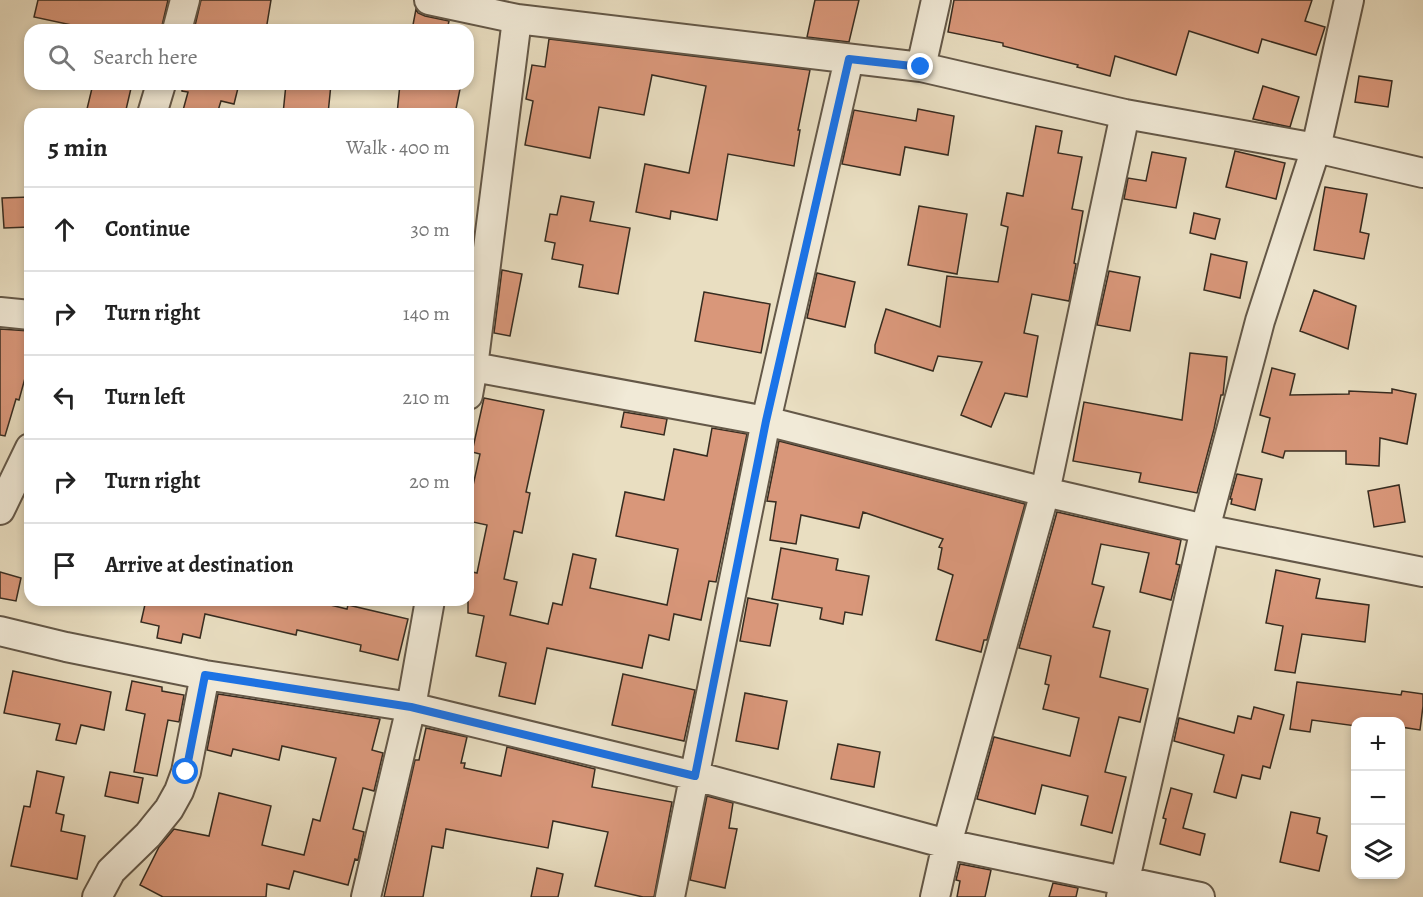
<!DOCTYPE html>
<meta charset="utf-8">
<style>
:root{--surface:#fff;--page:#f6f6f6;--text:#222;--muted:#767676;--line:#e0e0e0}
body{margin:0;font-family:Alegreya,serif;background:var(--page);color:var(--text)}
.controls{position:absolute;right:18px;bottom:18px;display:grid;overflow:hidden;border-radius:12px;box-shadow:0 3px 9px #0003}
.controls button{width:54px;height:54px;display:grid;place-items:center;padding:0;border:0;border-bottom:2px solid var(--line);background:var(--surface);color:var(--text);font:30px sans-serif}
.stop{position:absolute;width:18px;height:18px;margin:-14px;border:4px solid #1a73e8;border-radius:50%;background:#fff}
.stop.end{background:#1a73e8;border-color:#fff;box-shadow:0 2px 6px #0008}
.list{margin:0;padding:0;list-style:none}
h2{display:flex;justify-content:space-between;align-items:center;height:78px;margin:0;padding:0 24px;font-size:26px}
h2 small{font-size:20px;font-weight:400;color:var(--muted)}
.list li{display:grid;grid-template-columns:39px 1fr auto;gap:18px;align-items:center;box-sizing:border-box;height:84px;padding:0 24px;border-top:2px solid var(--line)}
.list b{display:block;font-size:22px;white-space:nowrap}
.list em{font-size:20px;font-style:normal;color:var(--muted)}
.icon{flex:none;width:33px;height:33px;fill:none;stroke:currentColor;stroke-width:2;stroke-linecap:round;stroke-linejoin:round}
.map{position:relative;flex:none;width:1423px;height:897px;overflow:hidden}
.search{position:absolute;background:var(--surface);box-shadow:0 3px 9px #0003;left:24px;top:24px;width:450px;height:66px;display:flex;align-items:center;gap:15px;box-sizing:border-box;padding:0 21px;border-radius:18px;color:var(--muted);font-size:22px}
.panel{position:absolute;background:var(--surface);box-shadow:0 3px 9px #0003;left:24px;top:108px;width:450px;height:498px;border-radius:18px}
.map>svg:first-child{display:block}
.building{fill:#d9977a;stroke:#372c20;stroke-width:1.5}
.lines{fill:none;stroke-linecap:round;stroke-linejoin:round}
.minor-casing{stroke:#645848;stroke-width:32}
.minor{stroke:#f1ead7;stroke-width:28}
.route{stroke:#1a73e8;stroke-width:8}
</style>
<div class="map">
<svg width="1423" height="897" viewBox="0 0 1423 897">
<rect width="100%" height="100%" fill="#e9dec1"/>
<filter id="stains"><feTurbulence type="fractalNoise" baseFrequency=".00333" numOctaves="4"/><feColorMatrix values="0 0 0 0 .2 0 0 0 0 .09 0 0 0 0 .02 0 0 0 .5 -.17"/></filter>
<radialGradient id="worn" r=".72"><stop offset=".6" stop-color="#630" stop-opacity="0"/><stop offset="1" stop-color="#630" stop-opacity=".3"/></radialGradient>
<!-- building -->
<path class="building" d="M 38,0 L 168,0 L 161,30 L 95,30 L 34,17 Z
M 201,0 L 271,0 L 266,30 L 194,30 Z
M 815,0 L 859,0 L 849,42 L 807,37 Z
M 954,0 L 1312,0 L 1305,21 L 1325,27 L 1316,55 L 1262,39 L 1258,53 L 1189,31 L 1176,75 L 1115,56 L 1110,76 L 1077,67 L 1078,65 L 1003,46 L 1003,43 L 948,32 Z
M 416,9 L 418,13 L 425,16 L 449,21 L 447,30 L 412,30 Z
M 549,39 L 810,70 L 798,130 L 800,130 L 794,166 L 728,154 L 717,220 L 671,211 L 670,219 L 636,212 L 645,164 L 689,173 L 706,86 L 652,75 L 644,115 L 599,107 L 590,158 L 525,145 L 533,101 L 526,99 L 532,65 L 545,67 Z
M 1359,76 L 1392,81 L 1388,107 L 1355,102 Z
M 93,84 L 132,84 L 125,114 L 108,114 L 87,109 Z
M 182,84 L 239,84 L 234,104 L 221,101 L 217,114 L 182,114 L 188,92 L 182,91 Z
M 286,84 L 331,84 L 328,114 L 283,114 Z
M 400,84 L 461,84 L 455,114 L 397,114 Z
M 1263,86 L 1299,97 L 1290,127 L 1253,119 Z
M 918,109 L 954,116 L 948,155 L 905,147 L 900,175 L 842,164 L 854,110 L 916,121 Z
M 1036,126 L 1062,131 L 1058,153 L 1082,157 L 1072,209 L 1083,211 L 1074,263 L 1076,264 L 1069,301 L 1032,294 L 1024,333 L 1038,336 L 1027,397 L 1005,393 L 991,427 L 961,415 L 982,362 L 938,356 L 933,371 L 875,353 L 875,345 L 886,309 L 940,327 L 947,276 L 998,282 L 1008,227 L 1001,225 L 1007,193 L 1023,196 Z
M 1235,151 L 1285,163 L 1276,199 L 1226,187 Z
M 1152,152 L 1186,158 L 1176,208 L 1124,199 L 1128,178 L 1146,181 Z
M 1325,187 L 1367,194 L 1360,232 L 1369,234 L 1364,259 L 1314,250 Z
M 561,196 L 594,202 L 590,221 L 630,228 L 618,294 L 579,287 L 583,265 L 552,259 L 555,243 L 545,241 L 550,214 L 557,215 Z
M 30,197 L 30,227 L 4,228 L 2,198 Z
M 919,206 L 967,214 L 957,274 L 908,265 Z
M 1194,213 L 1220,219 L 1215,239 L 1190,233 Z
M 1211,254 L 1247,262 L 1240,298 L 1204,290 Z
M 502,270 L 522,274 L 510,336 L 494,333 Z
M 1109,271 L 1140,277 L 1130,331 L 1097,325 Z
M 817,273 L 855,282 L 845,327 L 807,318 Z
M 1314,290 L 1356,306 L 1348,349 L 1300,331 Z
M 704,292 L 770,304 L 761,353 L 695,341 Z
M 0,329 L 30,331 L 30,360 L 19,400 L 16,399 L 5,436 L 0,435 Z
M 1190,353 L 1227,357 L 1223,395 L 1221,395 L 1214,429 L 1197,493 L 1139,482 L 1141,473 L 1073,461 L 1084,402 L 1182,420 Z
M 1272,368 L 1295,374 L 1290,395 L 1349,394 L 1349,391 L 1392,393 L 1392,389 L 1416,394 L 1407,444 L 1380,438 L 1379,466 L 1346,464 L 1346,451 L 1285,451 L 1283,458 L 1262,452 L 1270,418 L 1260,415 Z
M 484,398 L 544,410 L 526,492 L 530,493 L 522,533 L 514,531 L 504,579 L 517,582 L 510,615 L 548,624 L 553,603 L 562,605 L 573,554 L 596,559 L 590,588 L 667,605 L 678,549 L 616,536 L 625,492 L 664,500 L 674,449 L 707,456 L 712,428 L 747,434 L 716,582 L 709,581 L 701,620 L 674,614 L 669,640 L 649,635 L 642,668 L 547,648 L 535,704 L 499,696 L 506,663 L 476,656 L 484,616 L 468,613 L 468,571 L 477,573 L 487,525 L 468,521 L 468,508 L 480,454 L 472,452 Z
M 624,412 L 667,419 L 664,435 L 621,427 Z
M 779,441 L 1025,504 L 987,640 L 984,640 L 981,652 L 936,640 L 953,575 L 938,569 L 942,548 L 939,547 L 943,539 L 863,512 L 859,528 L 801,515 L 796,544 L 770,540 L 776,502 L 767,501 Z
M 1237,474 L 1262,479 L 1255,510 L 1231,504 L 1232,499 L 1230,499 Z
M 1399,485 L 1405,522 L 1374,527 L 1368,491 Z
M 1057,512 L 1181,540 L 1176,564 L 1180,565 L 1171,600 L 1140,592 L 1149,553 L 1101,544 L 1092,584 L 1104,587 L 1093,627 L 1110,631 L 1100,677 L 1148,689 L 1140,722 L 1119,717 L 1105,772 L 1126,777 L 1112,833 L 1081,825 L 1088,796 L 1042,785 L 1035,814 L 977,799 L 994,737 L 1070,756 L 1079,718 L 1043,709 L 1049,685 L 1045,684 L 1051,656 L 1019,648 Z
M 781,548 L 838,559 L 836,570 L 869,576 L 862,615 L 845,612 L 843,624 L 820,619 L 822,608 L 772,599 Z
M 1276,570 L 1320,579 L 1316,598 L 1369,605 L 1365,642 L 1302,634 L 1295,673 L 1275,670 L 1283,626 L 1266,623 Z
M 0,572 L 21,578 L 16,601 L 0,598 Z
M 748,598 L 778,604 L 770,646 L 740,641 Z
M 146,600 L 310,600 L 347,609 L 348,605 L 408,619 L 398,660 L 360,651 L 361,645 L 297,630 L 296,635 L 205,614 L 200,638 L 183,634 L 181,643 L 157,638 L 159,626 L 141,622 Z
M 13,671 L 111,692 L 104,730 L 81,725 L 76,744 L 56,740 L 60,724 L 4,713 Z
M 623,674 L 695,690 L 684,741 L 612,725 Z
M 132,681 L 162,687 L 162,691 L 184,695 L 179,722 L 168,720 L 157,776 L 134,772 L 145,714 L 126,710 Z
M 1297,682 L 1401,695 L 1402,691 L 1423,694 L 1423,706 L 1420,730 L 1401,727 L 1401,722 L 1356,722 L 1356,726 L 1312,720 L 1310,732 L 1290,729 Z
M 745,693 L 787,701 L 778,749 L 736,741 Z
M 218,694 L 380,719 L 372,750 L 383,753 L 374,791 L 363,788 L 353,829 L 364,832 L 358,860 L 355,859 L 348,885 L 294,871 L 289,889 L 267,884 L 266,897 L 163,897 L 140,885 L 159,847 L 174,829 L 209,836 L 219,793 L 271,806 L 262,845 L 304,855 L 313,819 L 320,821 L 336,758 L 282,746 L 279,760 L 233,749 L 231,756 L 207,750 Z
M 1254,707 L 1284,715 L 1270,768 L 1263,766 L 1260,779 L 1242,775 L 1236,798 L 1214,792 L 1224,755 L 1174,741 L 1179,718 L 1234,733 L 1238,716 L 1251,719 Z
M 426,728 L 467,737 L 461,763 L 465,763 L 464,768 L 501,776 L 507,747 L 595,769 L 592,787 L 672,802 L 654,897 L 643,897 L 595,886 L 608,832 L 553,821 L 548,848 L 446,829 L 443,848 L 432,846 L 423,897 L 384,897 L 415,760 L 419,760 Z
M 838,744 L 880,752 L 874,787 L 831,779 Z
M 37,771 L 64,777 L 56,813 L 64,815 L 61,831 L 85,836 L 77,879 L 11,866 L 24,806 L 30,807 Z
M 110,772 L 143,778 L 138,803 L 105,796 Z
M 1171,788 L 1192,794 L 1183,828 L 1205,834 L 1200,855 L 1160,844 L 1166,819 L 1163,818 Z
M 707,796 L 733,803 L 729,828 L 737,829 L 725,888 L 690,880 Z
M 1291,812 L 1320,818 L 1317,833 L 1327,836 L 1319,871 L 1280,862 Z
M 960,864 L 991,870 L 985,897 L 957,897 L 960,881 L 956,880 Z
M 537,868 L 563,874 L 558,897 L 531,897 Z
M 1053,883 L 1078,888 L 1076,897 L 1049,897 Z"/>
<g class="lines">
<!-- minor casing -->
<g class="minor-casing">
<path id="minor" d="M 429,0 L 517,19 L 921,67 L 1125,114 L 1316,148 L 1423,173
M 177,30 L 185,0
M 921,67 L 936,0
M 152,114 L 161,84
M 0,312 L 30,315
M 468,366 L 766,421 L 1045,492 L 1205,529 L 1423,572
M 468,395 L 473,367 L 517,19
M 0,510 L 30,448
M 0,631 L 66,647 L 205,675 L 411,707 L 695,776 L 947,844 L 1200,897
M 97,897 L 111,871 L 148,835 L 169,809 L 179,791 L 186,772 L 205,675
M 366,897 L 411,707 L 430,600
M 670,897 L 766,421 L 849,59
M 935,897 L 947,844 L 1045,492 L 1125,114
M 1121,897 L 1205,529 L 1260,321 L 1316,148 L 1349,0"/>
</g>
<!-- minor -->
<use href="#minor" class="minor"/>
</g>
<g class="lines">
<!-- route -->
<path class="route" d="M 186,772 L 205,675 L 411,707 L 695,776 L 766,421 L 849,59 L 921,67"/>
</g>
<rect width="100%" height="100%" filter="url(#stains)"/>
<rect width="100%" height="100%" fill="url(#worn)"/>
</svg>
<div class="controls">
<button>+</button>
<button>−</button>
<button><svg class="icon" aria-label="layers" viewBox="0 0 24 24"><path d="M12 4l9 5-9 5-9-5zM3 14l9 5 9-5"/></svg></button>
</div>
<div class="stop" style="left:186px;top:772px"></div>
<div class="stop end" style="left:921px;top:67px"></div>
<div class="search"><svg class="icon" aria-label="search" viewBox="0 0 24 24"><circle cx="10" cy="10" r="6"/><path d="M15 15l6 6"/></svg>Search here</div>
<section class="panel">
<h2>5 min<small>Walk · 400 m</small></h2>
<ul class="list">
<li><svg class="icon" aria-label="ahead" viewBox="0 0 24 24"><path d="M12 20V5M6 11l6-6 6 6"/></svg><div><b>Continue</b></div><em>30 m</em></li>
<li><svg class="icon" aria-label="right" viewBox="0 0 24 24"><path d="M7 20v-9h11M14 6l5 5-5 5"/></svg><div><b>Turn right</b></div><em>140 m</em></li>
<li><svg class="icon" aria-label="left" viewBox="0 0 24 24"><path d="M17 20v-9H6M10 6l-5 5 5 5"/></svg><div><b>Turn left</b></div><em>210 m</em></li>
<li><svg class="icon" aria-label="right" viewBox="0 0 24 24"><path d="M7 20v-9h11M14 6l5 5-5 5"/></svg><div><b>Turn right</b></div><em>20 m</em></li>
<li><svg class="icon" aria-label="arrive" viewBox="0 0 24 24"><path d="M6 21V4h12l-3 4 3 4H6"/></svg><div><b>Arrive at destination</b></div></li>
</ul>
</section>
</div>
